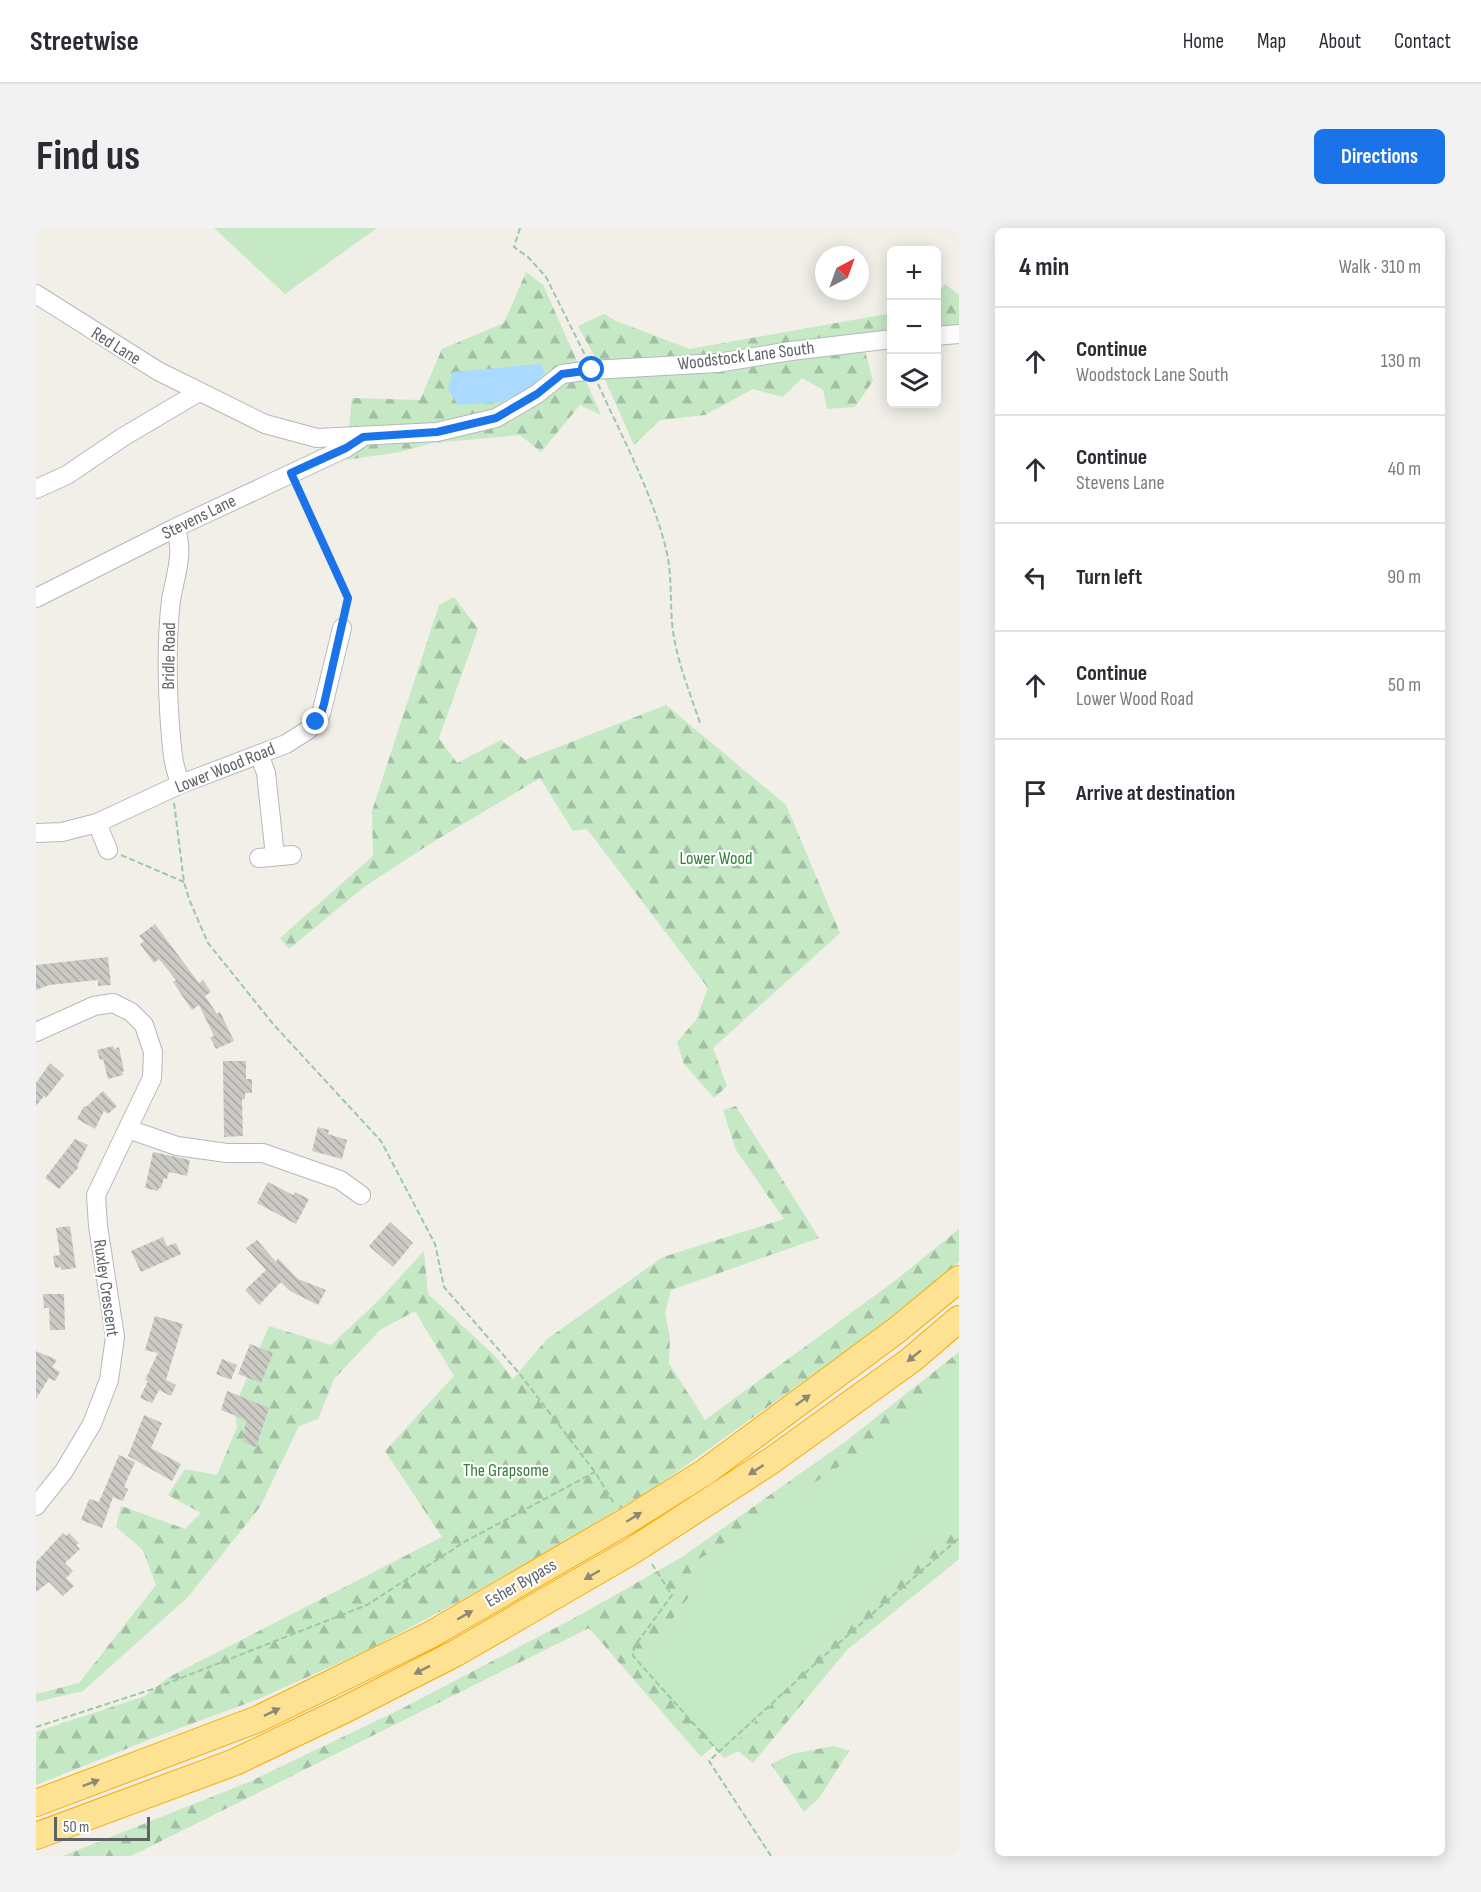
<!DOCTYPE html>
<meta charset="utf-8">
<style>
:root{--surface:#fff;--page:#f2f2f3;--text:#2b2b33;--muted:#7c7c81;--line:#e1e1e2;--accent:#1a73e8}
body{margin:0;font-family:"Sofia Sans Condensed",sans-serif;background:var(--page);color:var(--text)}
.controls{position:absolute;right:18px;top:18px;display:grid;overflow:hidden;border-radius:9px;box-shadow:0 3px 15px #0003}
.controls button{width:54px;height:54px;display:grid;place-items:center;padding:0;border:0;border-bottom:2px solid var(--line);background:var(--surface);color:var(--text);font:30px sans-serif}
.compass{position:absolute;left:779px;top:18px;width:54px;height:54px;border-radius:50%;background:var(--surface);box-shadow:0 3px 15px #0003;rotate:41deg}
.scale{position:absolute;left:18px;bottom:15px;width:96px;box-sizing:border-box;padding-left:6px;border:3px solid #5f6368;border-top:0;font-size:16px;line-height:21px;white-space:nowrap;color:#5f6368;-webkit-text-stroke:4px #fff;paint-order:stroke}
.stop{position:absolute;width:18px;height:18px;margin:-14px;border:4px solid #1a73e8;border-radius:50%;background:#fff}
.stop.end{background:#1a73e8;border-color:#fff;box-shadow:0 2px 6px #0008}
.list{margin:0;padding:0;list-style:none}
h2{display:flex;justify-content:space-between;align-items:center;height:78px;margin:0;padding:0 24px;font-size:26px}
h2 small{font-size:20px;font-weight:400;color:var(--muted)}
.list li{display:grid;grid-template-columns:39px 1fr auto;gap:18px;align-items:center;box-sizing:border-box;height:108px;padding:0 24px;border-top:2px solid var(--line)}
.list b{display:block;font-size:22px;white-space:nowrap}
.list p{margin:0;font-size:20px;white-space:nowrap;color:var(--muted)}
.list em{font-size:20px;font-style:normal;color:var(--muted)}
.icon{flex:none;width:33px;height:33px;fill:none;stroke:currentColor;stroke-width:2;stroke-linecap:round;stroke-linejoin:round}
.map{position:relative;flex:none;width:923px;height:1628px;overflow:hidden;border-radius:9px}
header{display:flex;align-items:center;gap:36px;box-sizing:border-box;height:84px;padding:0 30px;background:var(--surface);border-bottom:2px solid var(--line)}
header strong{font-size:28px}
nav{display:flex;gap:33px;margin-inline-start:auto;font-size:21px}
.intro{display:flex;align-items:center;justify-content:space-between;box-sizing:border-box;height:144px;padding:0 36px}
h1{margin:0;font-size:42px}
.button{padding:15px 27px;border-radius:9px;background:var(--accent);color:#fff;font-size:21px;font-weight:700}
main{display:flex;gap:36px;padding:0 36px}
aside{flex:1;background:var(--surface);border-radius:9px;box-shadow:0 3px 15px #0003}
.map>svg:first-child{display:block}
.grass{fill:#c5e8c5}
.forest{fill:url(#forest-firs)}
.water{fill:#aadaff}
.building{fill:url(#building-back-hatch)}
.lines{fill:none;stroke-linecap:round;stroke-linejoin:round}
.minor-casing{stroke:#b5b8bc;stroke-width:20}
.highway-casing{stroke:#f9ab00;stroke-width:28}
.path{stroke:#9cc7a9;stroke-width:2;stroke-dasharray:6 3;stroke-linecap:butt}
.minor{stroke:#fff;stroke-width:18}
.highway{stroke:#fde293;stroke-width:26}
.oneway{fill:#8e8975}
.route{stroke:#1a73e8;stroke-width:8}
.labels{text-anchor:middle;dominant-baseline:central;stroke-width:4.5;stroke-linejoin:round;paint-order:stroke}
.street-label{font-size:18px;fill:#5f6368;stroke:#fff}
.park-label{font-size:18px;fill:#348238;stroke:#fff}
</style>
<header>
<strong>Streetwise</strong>
<nav><a>Home</a><a>Map</a><a>About</a><a>Contact</a></nav>
</header>
<div class="intro"><h1>Find us</h1><a class="button">Directions</a></div>
<main>
<div class="map">
<svg width="923" height="1628" viewBox="0 0 923 1628">
<defs>
<pattern id="forest-firs" width="22" height="20" patternUnits="userSpaceOnUse" patternTransform="scale(1.5)"><rect width="22" height="20" fill="#c5e8c5"/><path d="M5 1l3.5 6h-7zM16 11l3.5 6h-7z" fill="#a3c0a4"/></pattern>
<pattern id="building-back-hatch" width="6" height="6" patternUnits="userSpaceOnUse" patternTransform="scale(1.5)"><rect width="6" height="6" fill="#cccac5"/><path d="M-1 5l2 2M0 0l6 6M5-1l2 2" fill="none" stroke="#a9a8a4"/></pattern>
</defs>
<rect width="100%" height="100%" fill="#f1efe8"/>
<!-- grass -->
<path class="grass" d="M 178,0 L 341,0 L 249,66 Z
M 923,1147 L 923,1285 L 812,1395 L 700,1514 L 702,1523 L 688,1530 L 605,1433 L 652,1370 L 656,1336 Z"/>
<!-- forest -->
<path class="forest" d="M 490,44 L 507,57 L 565,187 L 544,177 L 505,224 L 484,207 L 396,215 L 364,224 L 310,232 L 316,170 L 384,172 L 406,121 L 468,95 Z
M 909,56 L 923,67 L 923,98 L 901,100 L 901,66 Z
M 856,85 L 855,104 L 825,107 L 837,153 L 819,179 L 791,181 L 787,162 L 766,150 L 747,169 L 717,161 L 669,187 L 624,192 L 598,217 L 561,133 L 542,98 L 568,86 L 580,93 L 654,121 Z
M 418,369 L 442,401 L 403,510 L 421,535 L 465,512 L 489,532 L 630,477 L 750,577 L 804,705 L 677,820 L 691,858 L 678,870 L 648,836 L 641,814 L 660,792 L 672,760 L 551,601 L 537,603 L 504,550 L 392,617 L 328,659 L 253,721 L 244,710 L 337,628 L 336,583 L 403,377 Z
M 700,878 L 783,1010 L 635,1062 L 629,1085 L 634,1110 L 633,1135 L 669,1192 L 860,1052 L 923,1001 L 923,1034 L 856,1090 L 617,1261 L 437,1366 L 330,1423 L 220,1472 L 125,1507 L 0,1557 L 0,1504 L 109,1468 L 133,1449 L 406,1309 L 349,1223 L 418,1148 L 379,1083 L 344,1102 L 298,1151 L 282,1191 L 263,1198 L 224,1279 L 152,1369 L 47,1463 L 0,1474 L 0,1466 L 43,1455 L 120,1357 L 107,1322 L 80,1299 L 85,1278 L 149,1301 L 165,1285 L 132,1267 L 149,1241 L 181,1247 L 201,1199 L 198,1180 L 233,1098 L 295,1117 L 342,1073 L 388,1023 L 392,1066 L 458,1127 L 477,1151 L 511,1111 L 627,1029 L 748,991 L 700,922 L 687,882 Z
M 923,1124 L 923,1150 L 838,1215 L 656,1336 L 652,1370 L 606,1433 L 679,1517 L 665,1529 L 553,1400 L 95,1628 L 27,1628 L 213,1554 L 365,1481 L 542,1388 L 646,1329 L 809,1214 Z
M 923,1285 L 923,1331 L 811,1422 L 717,1535 L 702,1523 L 700,1514 L 812,1395 Z
M 798,1518 L 813,1523 L 784,1569 L 768,1584 L 735,1536 L 756,1526 Z"/>
<!-- water -->
<path class="water" d="M 504,136 L 509,144 L 496,159 L 465,174 L 422,177 L 412,161 L 417,144 Z"/>
<!-- building -->
<path class="building" d="M 119,696 L 163,755 L 167,752 L 175,764 L 169,768 L 181,786 L 184,784 L 198,813 L 180,821 L 174,809 L 178,808 L 163,777 L 156,782 L 137,754 L 140,752 L 123,731 L 118,735 L 104,716 L 108,713 L 103,708 Z
M 72,729 L 75,757 L 62,758 L 62,752 L 13,757 L 0,762 L 0,737 Z
M 77,818 L 78,821 L 83,819 L 88,843 L 86,844 L 87,847 L 72,851 L 67,831 L 64,832 L 61,822 Z
M 187,833 L 210,833 L 210,851 L 216,851 L 216,865 L 209,865 L 209,871 L 206,871 L 207,908 L 188,909 Z
M 14,835 L 28,847 L 10,870 L 8,868 L 0,878 L 0,855 Z
M 67,863 L 81,878 L 72,886 L 68,883 L 59,901 L 41,891 L 48,878 L 50,879 Z
M 282,899 L 293,902 L 292,906 L 311,912 L 306,931 L 276,923 Z
M 39,911 L 52,917 L 41,938 L 43,939 L 23,961 L 9,950 Z
M 117,924 L 154,932 L 151,948 L 133,944 L 131,951 L 128,950 L 125,960 L 123,960 L 122,963 L 109,960 Z
M 232,954 L 257,967 L 259,964 L 273,971 L 260,996 L 221,975 Z
M 354,994 L 377,1015 L 357,1039 L 333,1018 Z
M 34,998 L 40,1040 L 25,1042 L 25,1039 L 19,1040 L 17,1028 L 24,1027 L 20,1000 Z
M 127,1009 L 131,1018 L 140,1015 L 145,1026 L 105,1044 L 95,1023 Z
M 221,1012 L 240,1034 L 242,1030 L 262,1051 L 290,1062 L 282,1077 L 254,1063 L 245,1054 L 223,1077 L 209,1062 L 230,1042 L 210,1020 Z
M 7,1066 L 28,1066 L 29,1102 L 14,1102 L 13,1080 L 8,1080 Z
M 119,1088 L 147,1096 L 130,1152 L 140,1157 L 135,1168 L 123,1162 L 116,1175 L 104,1170 L 112,1153 L 109,1152 L 122,1125 L 109,1122 Z
M 214,1116 L 237,1125 L 225,1155 L 202,1146 Z
M 0,1123 L 21,1132 L 16,1139 L 24,1144 L 19,1153 L 13,1150 L 0,1171 Z
M 186,1131 L 201,1137 L 195,1152 L 180,1146 Z
M 191,1163 L 233,1180 L 220,1219 L 207,1214 L 210,1192 L 185,1182 Z
M 108,1187 L 126,1195 L 115,1220 L 145,1236 L 136,1253 L 92,1228 Z
M 83,1227 L 99,1234 L 88,1259 L 92,1261 L 87,1273 L 77,1269 L 66,1300 L 45,1292 L 53,1271 L 63,1274 Z
M 27,1305 L 30,1308 L 33,1305 L 43,1315 L 40,1317 L 44,1321 L 29,1335 L 37,1343 L 30,1350 L 38,1358 L 27,1368 L 13,1354 L 0,1364 L 0,1334 Z"/>
<g class="lines">
<!-- minor casing -->
<g class="minor-casing">
<path id="minor" d="M 0,66 L 122,143 L 229,196 L 281,210 L 401,204 L 460,190 L 501,166 L 526,146 L 556,142 L 681,135 L 755,123 L 856,111
M 900,108 L 923,106
M 0,261 L 31,247 L 87,209 L 163,164
M 139,300 C 149,324 139,348 135,372 C 130,414 131,455 134,497 C 136,518 136,537 145,556
M 0,370 L 139,300 L 310,220 L 324,211
M 223,526 L 230,545 L 239,628
M 61,595 L 72,622
M 0,605 L 26,604 L 61,595 L 145,556 L 250,516 L 272,502 L 285,486 L 306,400
M 223,630 L 256,627
M 0,804 L 58,778 L 77,775 L 95,784 L 108,797 L 117,824 L 116,850 L 60,967 L 62,998 L 79,1109 L 73,1152 L 56,1196 L 28,1243 L 0,1278
M 92,901 L 141,918 L 191,925 L 227,925 L 304,952 L 325,967"/>
</g>
<!-- highway casing -->
<g class="highway-casing">
<path id="highway" d="M 0,1575 L 222,1491 L 394,1407 L 594,1291 L 669,1244 L 861,1102 L 923,1051
M 0,1608 L 199,1534 L 310,1481 L 420,1425 L 596,1323 L 735,1233 L 875,1132 L 923,1091"/>
</g>
<!-- path -->
<path class="path" d="M 484,0 L 478,19 L 492,29 L 510,49 L 550,129
M 562,156 C 586,209 616,264 630,321 C 636,345 634,369 636,394 C 639,429 653,462 664,495
M 261,258 L 312,370 L 309,385
M 138,575 L 148,654 L 153,671 L 172,715 L 238,797 L 345,913 L 399,1016 L 408,1059 L 483,1145 L 559,1244 L 579,1277
M 85,627 L 148,654
M 616,1336 L 636,1367 L 598,1419 L 597,1428 L 683,1524
M 0,1499 L 117,1461 L 331,1377 L 430,1313 L 559,1244
M 735,1628 L 673,1533 L 780,1435 L 923,1310"/>
<!-- minor -->
<use href="#minor" class="minor"/>
<!-- highway -->
<use href="#highway" class="highway"/>
</g>
<!-- one-way arrows -->
<defs><path id="oneway-solid" d="M-6-.8H1V-3.2L6.5 0L1 3.2V.8H-6Z" transform="scale(1.5)"/></defs>
<g class="oneway">
<use href="#oneway-solid" transform="translate(878 1128) rotate(141)"/>
<use href="#oneway-solid" transform="translate(767 1172) rotate(-36)"/>
<use href="#oneway-solid" transform="translate(720 1242) rotate(147)"/>
<use href="#oneway-solid" transform="translate(598 1289) rotate(-32)"/>
<use href="#oneway-solid" transform="translate(556 1347) rotate(150)"/>
<use href="#oneway-solid" transform="translate(429 1387) rotate(-30)"/>
<use href="#oneway-solid" transform="translate(386 1442) rotate(153)"/>
<use href="#oneway-solid" transform="translate(236 1484) rotate(-26)"/>
<use href="#oneway-solid" transform="translate(55 1555) rotate(-21)"/>
</g>
<g class="lines">
<!-- route -->
<path class="route" d="M 280,494 L 285,486 L 288,476 L 312,370 L 255,245 L 310,220 L 327,209 L 401,204 L 460,190 L 501,166 L 526,146 L 556,142"/>
</g>
<g class="labels">
<!-- street labels -->
<g class="street-label">
<text transform="translate(80 118) rotate(32)">Red Lane</text>
<text transform="translate(710 128) rotate(-7)">Woodstock Lane South</text>
<text transform="translate(163 289) rotate(-26)">Stevens Lane</text>
<text transform="translate(133 428) rotate(-89)">Bridle Road</text>
<text transform="translate(189 540) rotate(-22)">Lower Wood Road</text>
<text transform="translate(70 1060) rotate(82)">Ruxley Crescent</text>
<text transform="translate(485 1355) rotate(-30)">Esher Bypass</text>
</g>
<!-- park labels -->
<g class="park-label">
<text x="680" y="630">Lower Wood</text>
<text x="470" y="1242">The Grapsome</text>
</g>
</g>
</svg>
<div class="controls">
<button>+</button>
<button>−</button>
<button><svg class="icon" aria-label="layers" viewBox="0 0 24 24"><path d="M12 4l9 5-9 5-9-5zM3 14l9 5 9-5"/></svg></button>
</div>
<svg class="compass" viewBox="-18 -18 36 36"><path d="M0-13l5 13h-10z" fill="#e53935"/><path d="M0 13l5-13h-10z" fill="#7c7c81"/></svg>
<div class="scale">50 m</div>
<div class="stop" style="left:556px;top:142px"></div>
<div class="stop end" style="left:280px;top:494px"></div>
</div>
<aside>
<h2>4 min<small>Walk · 310 m</small></h2>
<ul class="list">
<li><svg class="icon" aria-label="ahead" viewBox="0 0 24 24"><path d="M12 20V5M6 11l6-6 6 6"/></svg><div><b>Continue</b><p>Woodstock Lane South</p></div><em>130 m</em></li>
<li><svg class="icon" aria-label="ahead" viewBox="0 0 24 24"><path d="M12 20V5M6 11l6-6 6 6"/></svg><div><b>Continue</b><p>Stevens Lane</p></div><em>40 m</em></li>
<li><svg class="icon" aria-label="left" viewBox="0 0 24 24"><path d="M17 20v-9H6M10 6l-5 5 5 5"/></svg><div><b>Turn left</b></div><em>90 m</em></li>
<li><svg class="icon" aria-label="ahead" viewBox="0 0 24 24"><path d="M12 20V5M6 11l6-6 6 6"/></svg><div><b>Continue</b><p>Lower Wood Road</p></div><em>50 m</em></li>
<li><svg class="icon" aria-label="arrive" viewBox="0 0 24 24"><path d="M6 21V4h12l-3 4 3 4H6"/></svg><div><b>Arrive at destination</b></div></li>
</ul>
</aside>
</main>
